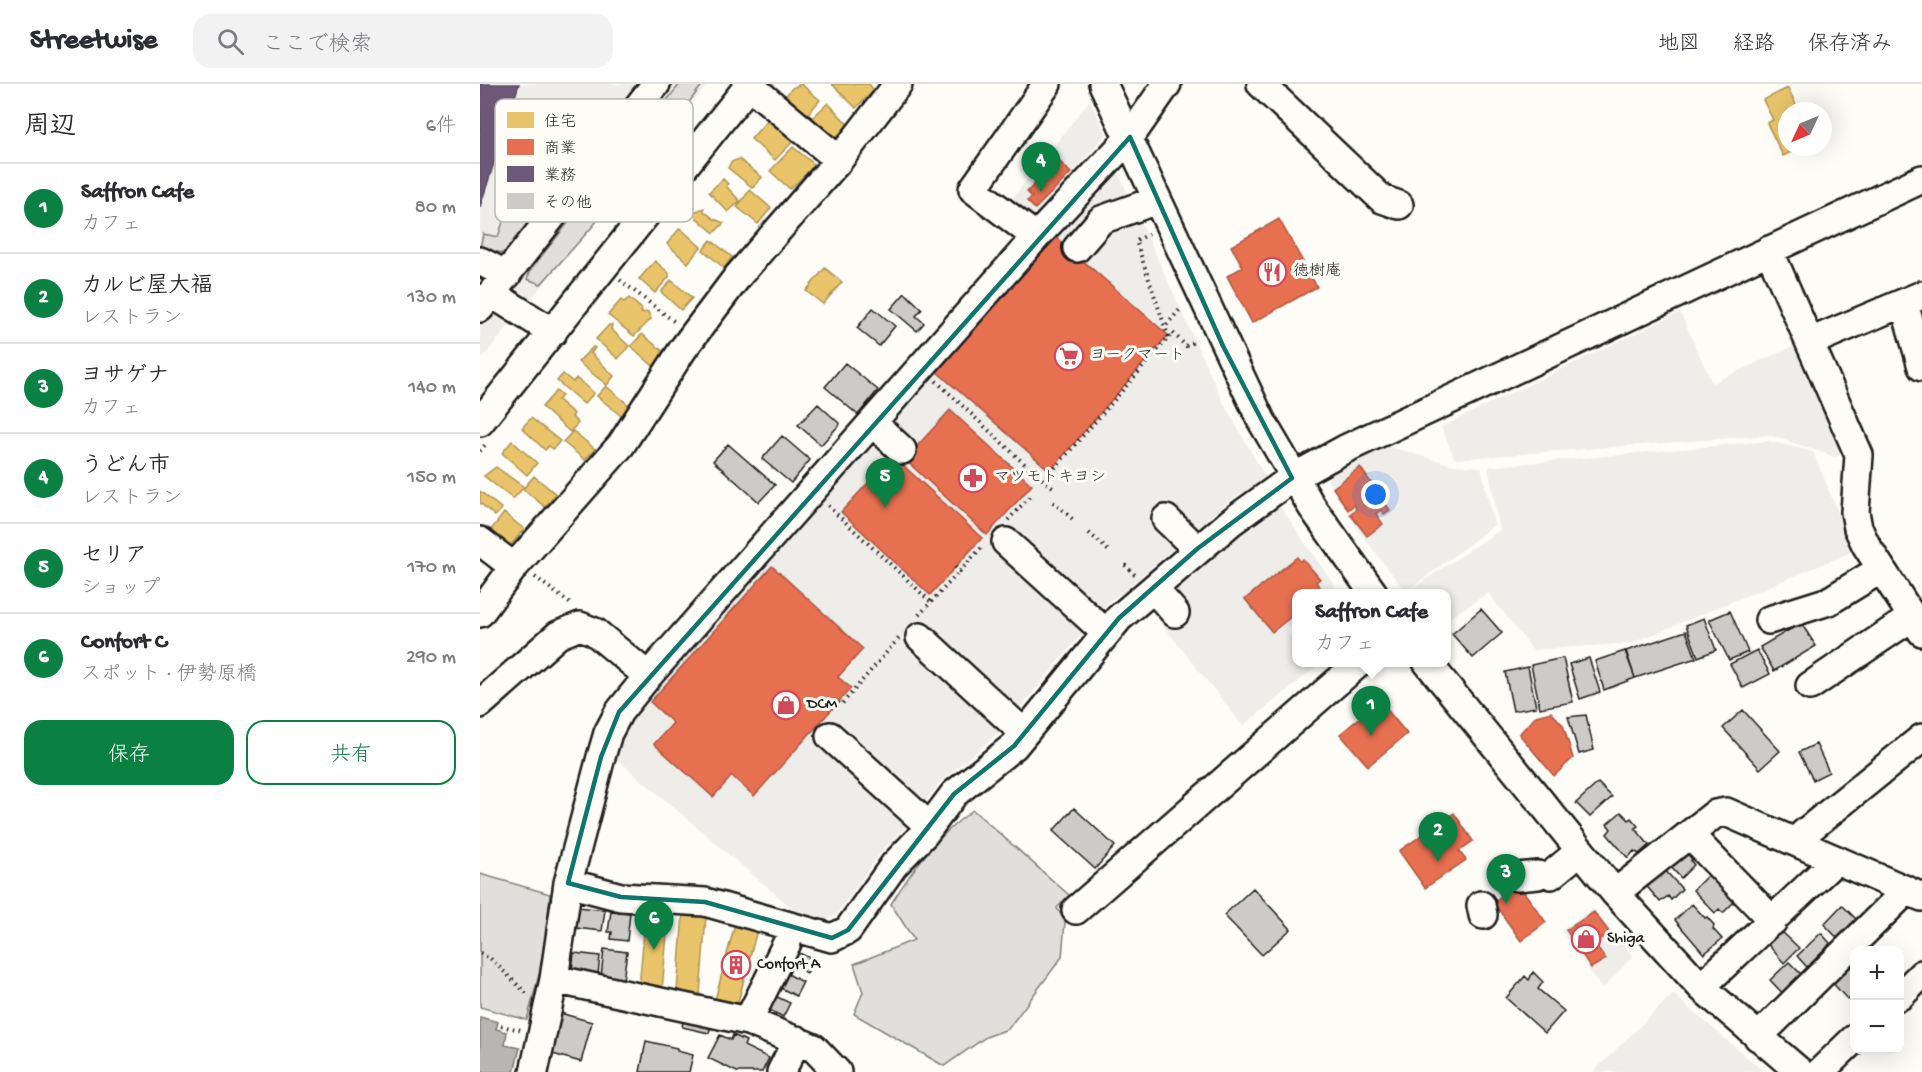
<!DOCTYPE html>
<html lang="ja">
<meta charset="utf-8">
<style>
:root{--surface:#fff;--page:#f2f2f3;--text:#2b2b33;--muted:#7c7c81;--line:#e1e1e2;--accent:#0b8043}
body{margin:0;font-family:"Gochi Hand","Klee One",sans-serif;background:var(--page);color:var(--text)}
.controls{position:absolute;right:18px;bottom:18px;display:grid;overflow:hidden;border-radius:12px;box-shadow:0 6px 24px #0002}
.controls button{width:54px;height:54px;display:grid;place-items:center;padding:0;border:0;border-bottom:2px solid var(--line);background:var(--surface);color:var(--text);font:30px sans-serif}
.compass{position:absolute;left:1298px;top:18px;width:54px;height:54px;border-radius:50%;background:var(--surface);box-shadow:0 6px 24px #0002;rotate:226deg}
.you{position:absolute;left:896px;top:411px;width:21px;height:21px;margin:-15px;border:4px solid #fff;border-radius:50%;background:#1a73e8;box-shadow:0 0 0 9px #1a73e833}
.badge{display:grid;place-items:center;width:39px;height:39px;border-radius:50%;background:var(--accent);color:#fff;font-size:20px;font-weight:700}
.pin{position:absolute;translate:-50% -50px;filter:drop-shadow(0 2px 3px #0008)}
.pin::after{content:'';position:absolute;top:32px;width:21px;height:18px;background:inherit;clip-path:polygon(0 0,100% 0,50% 100%)}
.popup{position:absolute;left:812px;top:505px;width:159px;height:78px;box-sizing:border-box;display:grid;place-content:center;border-radius:12px;background:var(--surface);filter:drop-shadow(0 2px 4px #0005);font-size:20px;white-space:nowrap;color:var(--muted)}
.popup b{font-size:22px;color:var(--text)}
.popup::after{content:'';position:absolute;left:50%;top:100%;margin-left:-12px;border:12px solid transparent;border-top-color:var(--surface)}
.list{margin:0;padding:0;list-style:none}
h2{display:flex;justify-content:space-between;align-items:center;height:78px;margin:0;padding:0 24px;font-size:26px}
h2 small{font-size:20px;font-weight:400;color:var(--muted)}
.list li{display:grid;grid-template-columns:39px 1fr auto;gap:18px;align-items:center;box-sizing:border-box;height:90px;padding:0 24px;border-top:2px solid var(--line)}
.list b{display:block;font-size:22px;white-space:nowrap}
.list p{margin:0;font-size:20px;white-space:nowrap;color:var(--muted)}
.list em{font-size:20px;font-style:normal;color:var(--muted)}
.actions{display:flex;gap:12px;padding:18px 24px}
.actions a{flex:1;padding:14px 0;border:2px solid var(--accent);border-radius:18px;text-align:center;font-size:21px;color:var(--accent)}
.actions .main{background:var(--accent);color:#fff}
.icon{flex:none;width:33px;height:33px;fill:none;stroke:currentColor;stroke-width:2;stroke-linecap:round;stroke-linejoin:round}
.map{position:relative;flex:none;width:1442px;height:988px;overflow:hidden}
header{display:flex;align-items:center;gap:36px;box-sizing:border-box;height:84px;padding:0 30px;background:var(--surface);border-bottom:2px solid var(--line)}
header strong{font-size:28px}
nav{display:flex;gap:33px;margin-inline-start:auto;font-size:21px}
.search{width:420px;height:54px;background:var(--page);display:flex;align-items:center;gap:15px;box-sizing:border-box;padding:0 21px;border-radius:18px;color:var(--muted);font-size:22px}
main{display:flex}
aside{flex:1;background:var(--surface)}
.map>svg:first-child{display:block}
.built{fill:#eeede9}
.green{fill:#e0dfdb;stroke:#7e7e7c;stroke-width:1.5}
.water{fill:#b7b6b2;stroke:#797876;stroke-width:1.5}
.homes{fill:#e9c46a;stroke:#ac9253;stroke-width:1.5}
.shops{fill:#e76f51;stroke:#aa5641;stroke-width:1.5}
.offices{fill:#6d597a;stroke:#55475e;stroke-width:1.5}
.building{fill:#cccbc8;stroke:#1c1c1c;stroke-width:1.5}
.lines{fill:none;stroke-linecap:round;stroke-linejoin:round}
.minor-casing{stroke:#1c1c1c;stroke-width:32}
.path{stroke:#1c1c1c;stroke-width:4;stroke-dasharray:1.5 4.5;stroke-linecap:butt}
.minor{stroke:#fdfcf7;stroke-width:27}
.marked{fill:none;stroke:#0f766e;stroke-width:4.5;stroke-linejoin:round}
.labels{text-anchor:middle;dominant-baseline:central;stroke-width:6;stroke-linejoin:round;paint-order:stroke}
.poi-label{font-size:16px;fill:#1c1c1c;stroke:#fdfcf7;text-anchor:start}
.key{fill:#fdfcf7;stroke:#bab9b5;stroke-width:1.5}
.key-label{font-size:16px;fill:#1c1c1c}
</style>
<header>
<strong>Streetwise</strong>
<div class="search"><svg class="icon" aria-label="search" viewBox="0 0 24 24"><circle cx="10" cy="10" r="6"/><path d="M15 15l6 6"/></svg>ここで検索</div>
<nav><a>地図</a><a>経路</a><a>保存済み</a></nav>
</header>
<main>
<aside>
<h2>周辺<small>6件</small></h2>
<ul class="list">
<li><span class="badge">1</span><div><b>Saffron Cafe</b><p>カフェ</p></div><em>80 m</em></li>
<li><span class="badge">2</span><div><b>カルビ屋大福</b><p>レストラン</p></div><em>130 m</em></li>
<li><span class="badge">3</span><div><b>ヨサゲナ</b><p>カフェ</p></div><em>140 m</em></li>
<li><span class="badge">4</span><div><b>うどん市</b><p>レストラン</p></div><em>150 m</em></li>
<li><span class="badge">5</span><div><b>セリア</b><p>ショップ</p></div><em>170 m</em></li>
<li><span class="badge">6</span><div><b>Confort C</b><p>スポット · 伊勢原橋</p></div><em>290 m</em></li>
</ul>
<div class="actions"><a class="main">保存</a><a>共有</a></div>
</aside>
<div class="map">
<svg width="1442" height="988" viewBox="0 0 1442 988">
<rect width="100%" height="100%" fill="#fdfcf7"/>
<filter id="ink" filterUnits="userSpaceOnUse"><feTurbulence type="fractalNoise" baseFrequency=".0167" numOctaves="2"/><feDisplacementMap in="SourceGraphic" scale="12" xChannelSelector="R" yChannelSelector="G"/><feConvolveMatrix kernelMatrix="1 2 1 2 8 2 1 2 1" color-interpolation-filters="sRGB"/></filter>
<g filter="url(#ink)">
<!-- built -->
<path class="built" d="M 0,0 L 228,0 L 0,277 Z
M 610,16 L 626,50 L 558,129 L 546,129 L 531,116 Z
M 636,84 L 745,322 L 786,394 L 748,418 L 643,508 L 629,517 L 522,646 L 459,699 L 431,738 L 402,767 L 355,832 L 341,839 L 326,836 L 132,671 L 161,615 Z
M 1200,228 L 1232,299 L 1318,260 L 1367,368 L 1355,373 L 1290,351 L 975,375 L 961,343 Z
M 1289,357 L 1333,368 L 1374,467 L 1152,559 L 1053,566 L 1008,509 L 966,536 L 966,510 L 927,508 L 1020,446 L 1008,383 Z
M 907,362 L 973,381 L 1001,383 L 1014,441 L 926,508 L 881,450 L 848,397 L 854,384 Z
M 791,418 L 797,418 L 857,505 L 852,509 L 816,510 L 816,536 L 806,545 L 816,559 L 816,578 L 831,579 L 835,584 L 763,642 L 669,524 Z
M 1113,825 L 1153,872 L 1122,905 L 1081,846 Z
M 1193,910 L 1284,988 L 1113,988 Z"/>
<!-- green -->
<path class="green" d="M 200,0 L 223,0 L 113,142 L 61,200 L 47,195 L 51,185 Z
M 89,82 L 93,86 L 30,165 L 22,169 L 0,164 L 3,150 L 18,153 L 25,132 L 44,138 Z
M 493,726 L 589,811 L 577,824 L 585,838 L 582,873 L 528,945 L 506,953 L 464,982 L 374,930 L 383,908 L 374,880 L 434,856 L 411,820 C 433,784 458,751 493,726 Z
M 0,790 L 70,810 L 64,872 L 47,936 L 0,923 Z"/>
<!-- water -->
<path class="water" d="M 0,933 L 18,938 L 16,945 L 27,948 L 25,961 L 40,964 L 34,988 L 0,988 Z"/>
<!-- homes -->
<path class="homes" d="M 321,0 L 340,16 L 321,38 L 299,20 L 312,4 Z
M 352,0 L 389,0 L 394,6 L 376,24 Z
M 1308,4 L 1319,27 L 1307,27 L 1307,63 L 1321,63 L 1303,72 L 1287,39 L 1293,36 L 1283,16 Z
M 348,19 L 373,46 L 351,65 L 327,39 Z
M 290,33 L 316,54 L 295,76 L 271,55 Z
M 313,63 L 335,81 L 310,105 L 290,87 Z
M 259,75 L 282,93 L 273,104 L 248,84 L 251,78 Z
M 243,95 L 248,100 L 246,102 L 260,117 L 248,128 L 229,108 Z
M 270,106 L 291,124 L 278,140 L 257,123 Z
M 224,124 L 224,127 L 234,135 L 244,139 L 234,149 L 211,129 Z
M 200,144 L 221,163 L 208,179 L 187,160 Z
M 231,156 L 252,173 L 244,184 L 223,166 Z
M 175,177 L 189,189 L 189,193 L 175,209 L 159,195 Z
M 345,184 L 362,198 L 343,220 L 326,207 Z
M 191,196 L 212,214 L 201,226 L 181,208 Z
M 149,214 L 162,225 L 161,229 L 168,228 L 171,235 L 154,252 L 128,231 L 141,216 L 144,218 Z
M 129,241 L 132,241 L 131,245 L 149,262 L 138,275 L 116,255 Z
M 162,250 L 185,269 L 173,282 L 151,262 Z
M 113,263 L 115,264 L 111,269 L 134,292 L 127,301 L 98,278 Z
M 83,290 L 93,298 L 96,294 L 114,309 L 104,320 L 77,297 Z
M 126,302 L 150,322 L 141,332 L 117,312 Z
M 76,307 L 82,312 L 78,316 L 94,330 L 92,333 L 98,339 L 90,348 L 62,323 Z
M 51,334 L 80,357 L 73,365 L 69,362 L 65,366 L 42,344 Z
M 93,347 L 115,365 L 105,376 L 83,358 Z
M 32,357 L 57,379 L 47,391 L 22,369 Z
M 16,383 L 44,403 L 33,415 L 4,392 Z
M 54,392 L 76,410 L 65,423 L 43,405 Z
M 0,407 L 22,425 L 15,432 L 0,419 Z
M 24,429 L 44,445 L 30,462 L 10,447 Z
M 166,826 L 189,828 L 182,906 L 159,904 Z
M 203,830 L 226,832 L 220,910 L 197,908 Z
M 255,840 L 277,846 L 257,922 L 235,916 Z"/>
<!-- shops -->
<path class="shops" d="M 571,69 L 591,89 L 555,125 L 547,117 L 552,113 L 547,108 L 568,86 L 561,79 Z
M 799,135 L 837,203 L 772,239 L 747,192 L 763,183 L 751,162 Z
M 575,152 L 688,251 L 570,387 L 457,288 Z
M 470,326 L 552,401 L 507,451 L 421,372 L 434,359 L 437,362 Z
M 413,372 L 502,454 L 450,511 L 361,428 Z
M 880,383 L 910,426 L 904,430 L 901,426 L 896,430 L 903,440 L 887,452 L 870,430 L 876,425 L 874,421 L 868,426 L 853,404 Z
M 817,473 L 820,477 L 823,475 L 840,495 L 836,498 L 843,507 L 840,510 L 816,510 L 816,529 L 792,548 L 765,515 Z
M 292,482 L 383,565 L 358,593 L 371,604 L 274,712 L 252,692 L 233,713 L 174,660 L 193,639 L 170,618 Z
M 900,617 L 927,650 L 888,682 L 860,650 Z
M 1071,628 L 1083,641 L 1093,674 L 1074,692 L 1039,650 L 1056,632 Z
M 974,729 L 993,757 L 979,767 L 986,776 L 945,804 L 919,767 Z
M 1038,800 L 1066,838 L 1041,857 L 1013,818 Z
M 1114,828 L 1129,848 L 1115,860 L 1126,875 L 1111,884 L 1086,846 Z"/>
<!-- offices -->
<path class="offices" d="M 0,0 L 39,0 L 0,123 Z"/>
<!-- building -->
<path class="building" d="M 425,209 L 442,225 L 436,232 L 444,239 L 437,247 L 411,225 Z
M 393,224 L 415,242 L 399,262 L 377,244 Z
M 365,279 L 398,306 L 378,331 L 345,303 Z
M 338,320 L 360,340 L 341,361 L 318,341 Z
M 302,352 L 330,376 L 311,399 L 282,375 Z
M 248,360 L 295,401 L 279,418 L 233,377 Z
M 1001,525 L 1022,549 L 993,574 L 972,550 Z
M 1250,527 L 1268,568 L 1249,576 L 1229,536 Z
M 1224,534 L 1236,566 L 1218,573 L 1206,541 Z
M 1321,539 L 1336,562 L 1294,587 L 1280,563 Z
M 1206,547 L 1216,574 L 1155,594 L 1146,567 Z
M 1277,566 L 1290,590 L 1263,604 L 1250,580 Z
M 1145,567 L 1155,594 L 1124,606 L 1115,577 Z
M 1083,574 L 1093,618 L 1060,624 L 1051,581 Z
M 1109,574 L 1120,608 L 1100,615 L 1089,580 Z
M 1048,583 L 1056,623 L 1033,627 L 1025,588 Z
M 1263,626 L 1300,667 L 1280,685 L 1243,644 Z
M 1106,631 L 1114,666 L 1099,670 L 1088,633 Z
M 1336,660 L 1349,688 L 1333,696 L 1319,668 Z
M 1118,699 L 1132,713 L 1110,733 L 1096,719 Z
M 594,724 L 635,762 L 615,785 L 573,747 Z
M 1141,728 L 1149,736 L 1151,734 L 1158,742 L 1155,744 L 1169,761 L 1159,770 L 1154,767 L 1148,774 L 1127,750 L 1131,745 L 1127,740 Z
M 1205,766 L 1212,773 L 1211,777 L 1214,781 L 1201,794 L 1187,779 Z
M 1183,784 L 1202,805 L 1191,816 L 1188,812 L 1180,818 L 1164,799 Z
M 1229,790 L 1255,817 L 1243,829 L 1239,825 L 1235,829 L 1213,806 Z
M 773,804 L 811,845 L 782,871 L 744,831 Z
M 1212,820 L 1225,834 L 1227,833 L 1234,841 L 1233,845 L 1242,855 L 1224,870 L 1195,836 Z
M 1362,821 L 1382,841 L 1362,859 L 1344,840 Z
M 98,823 L 125,826 L 122,847 L 95,844 Z
M 131,827 L 150,829 L 147,857 L 131,855 L 132,848 L 128,848 Z
M 1298,844 L 1319,864 L 1304,879 L 1285,857 Z
M 1341,849 L 1350,859 L 1345,866 L 1352,873 L 1334,891 L 1317,872 Z
M 124,865 L 147,868 L 143,896 L 121,893 Z
M 313,866 L 334,876 L 327,889 L 306,878 Z
M 94,869 L 120,872 L 118,890 L 92,887 Z
M 1309,878 L 1327,896 L 1308,915 L 1290,896 Z
M 1369,880 L 1371,883 L 1374,882 L 1374,910 L 1368,916 L 1350,896 Z
M 302,887 L 323,898 L 316,912 L 295,901 Z
M 1053,888 L 1063,898 L 1058,905 L 1084,927 L 1065,949 L 1026,914 L 1045,892 L 1049,896 Z
M 291,910 L 310,919 L 303,933 L 284,923 Z
M 205,928 L 233,935 L 229,949 L 202,943 Z
M 80,929 L 112,938 L 101,978 L 69,969 Z
M 240,951 L 251,956 L 253,951 L 266,957 L 264,962 L 289,974 L 282,988 L 257,988 L 228,974 Z
M 166,957 L 197,964 L 197,967 L 213,971 L 209,988 L 160,988 Z"/>
<g class="lines">
<!-- minor casing -->
<g class="minor-casing">
<path id="minor" d="M 623,0 L 781,336 L 832,423 L 894,510
M 781,0 L 902,115 L 919,121
M 269,1 L 359,76
M 556,153 L 493,105 L 567,0
M 597,164 L 621,136 L 677,116
M 1289,166 L 1379,371 L 1375,428 L 1378,444 L 1386,461 L 1442,548
M 0,177 L 27,191
M 12,210 L 73,248
M 1424,219 L 1442,283
M 0,224 L 176,0
M 1330,258 L 1442,211
M 0,338 L 270,0
M 393,339 L 422,366
M 686,435 L 717,465
M 0,457 L 34,483
M 526,458 L 626,549
M 674,505 L 695,529
M 0,529 L 34,483 L 141,361 L 203,265 L 258,192 L 359,76 L 418,0
M 1289,536 L 1349,517 L 1401,485
M 440,553 L 544,649
M 947,578 L 1135,809 L 1221,903 L 1320,988
M 1330,602 L 1432,533
M 0,620 L 78,551 L 100,542 L 115,548 L 168,592
M 350,652 L 449,742
M 1210,751 L 1293,837
M 1320,759 L 1323,750 L 1442,654
M 1071,791 L 1100,767
M 1037,793 L 1058,791
M 88,799 L 141,813 L 225,818 L 352,854 L 368,846 L 414,781 L 445,749 L 474,710 L 534,662 L 639,534 L 751,438 L 812,394 L 865,365 L 1442,95
M 1135,809 L 1235,730 L 1246,728 L 1442,813
M 1001,821 L 1003,831
M 596,826 L 880,578
M 74,895 L 268,937 L 334,964 L 357,988
M 1221,903 L 1356,776
M 1420,912 L 1442,890
M 268,937 L 307,859
M 1278,953 L 1427,806
M 54,988 L 74,895 L 88,799 L 121,673 L 128,649 L 139,628 L 168,592 L 556,153 L 650,53 L 687,0
M 301,988 L 317,956
M 1340,988 L 1374,955"/>
</g>
<!-- path -->
<path class="path" d="M 197,55 L 198,44
M 669,150 L 656,157 L 685,243 L 702,223
M 140,196 L 196,239
M 689,253 L 693,249 L 706,262 L 717,257
M 456,297 L 552,387 L 574,404
M 0,367 L 5,361
M 567,393 L 689,253 L 685,243
M 573,418 L 595,437
M 348,422 L 451,518
M 528,436 L 552,410
M 609,449 L 631,469
M 645,481 L 655,491
M 475,483 L 480,487 L 504,461
M 55,493 L 92,521
M 439,531 L 480,487
M 358,619 L 361,621 L 419,554
M 0,869 L 10,874 L 48,911
M 21,942 L 41,946"/>
<!-- minor -->
<use href="#minor" class="minor"/>
</g>
</g>
<!-- marked area -->
<path class="marked" d="M 650,53 L 743,262 L 812,394 L 717,465 L 639,534 L 534,662 L 474,710 L 368,846 L 352,854 L 225,818 L 141,813 L 88,799 L 121,673 L 139,628 Z"/>
<!-- icons -->
<defs>
<g id="restaurant-ring" transform="scale(1.5)"><circle r="9.5" fill="#fdfcf7" stroke="#d1495b" stroke-width="1.5"/><path d="M-5-6h1v4h1v-4h1v4h1v-4h1v5L-1.5 .5V6h-2V.5L-5-1ZM5-6V6H3V1.5H1.5Q1.5-4 5-6Z" fill="#d1495b"/></g>
<g id="supermarket-ring" transform="scale(1.5)"><circle r="9.5" fill="#fdfcf7" stroke="#d1495b" stroke-width="1.5"/><path d="M-6-5.5h2.5l.6 2H6L4.5 2H-2.5L-4.4-4H-6ZM-1.5 3.2a1.3 1.3 0 1 0 .1 0ZM3 3.2a1.3 1.3 0 1 0 .1 0Z" fill="#d1495b"/></g>
<g id="pharmacy-ring" transform="scale(1.5)"><circle r="9.5" fill="#fdfcf7" stroke="#d1495b" stroke-width="1.5"/><path d="M-2-6h4v4h4v4h-4v4h-4v-4h-4v-4h4Z" fill="#d1495b"/></g>
<g id="shop-ring" transform="scale(1.5)"><circle r="9.5" fill="#fdfcf7" stroke="#d1495b" stroke-width="1.5"/><path d="M-5-2.5h2.3a2.7 3.5 0 0 1 5.4 0H5L5.5 6h-11ZM-1.5-2.5h3a1.5 2.3 0 0 0-3 0Z" fill="#d1495b"/></g>
<g id="building-ring" transform="scale(1.5)"><circle r="9.5" fill="#fdfcf7" stroke="#d1495b" stroke-width="1.5"/><path d="M-4-6H4V6H1V3H-1V6H-4ZM-2.5-4.3h1.7v1.8h-1.7ZM.8-4.3h1.7v1.8H.8ZM-2.5-1h1.7V.8h-1.7ZM.8-1h1.7V.8H.8Z" fill="#d1495b"/></g>
</defs>
<g fill-rule="evenodd">
<use href="#restaurant-ring" x="792" y="188"/>
<use href="#supermarket-ring" x="589" y="272"/>
<use href="#pharmacy-ring" x="493" y="394"/>
<use href="#shop-ring" x="306" y="621"/>
<use href="#shop-ring" x="1106" y="855"/>
<use href="#building-ring" x="256" y="881"/>
</g>
<g class="labels">
<!-- poi labels -->
<g class="poi-label">
<text x="813" y="188">徳樹庵</text>
<text x="610" y="272">ヨークマート</text>
<text x="514" y="394">マツモトキヨシ</text>
<text x="327" y="621">DCM</text>
<text x="1127" y="855">Shiga</text>
<text x="277" y="881">Confort A</text>
</g>
</g>
<!-- legend -->
<rect x="15" y="15" width="198" height="123" rx="9" class="key"/>
<rect x="27" y="28" width="27" height="16" fill="#e9c46a"/>
<rect x="27" y="55" width="27" height="16" fill="#e76f51"/>
<rect x="27" y="82" width="27" height="16" fill="#6d597a"/>
<rect x="27" y="109" width="27" height="16" fill="#cccbc8"/>
<g class="key-label">
<text x="64" y="42">住宅</text>
<text x="64" y="69">商業</text>
<text x="64" y="96">業務</text>
<text x="64" y="123">その他</text>
</g>
</svg>
<div class="controls">
<button>+</button>
<button>−</button>
</div>
<svg class="compass" viewBox="-18 -18 36 36"><path d="M0-13l5 13h-10z" fill="#e53935"/><path d="M0 13l5-13h-10z" fill="#7c7c81"/></svg>
<div class="you"></div>
<div class="pin badge" style="left:891px;top:652px">1</div>
<div class="popup"><b>Saffron Cafe</b>カフェ</div>
<div class="pin badge" style="left:958px;top:778px">2</div>
<div class="pin badge" style="left:1026px;top:820px">3</div>
<div class="pin badge" style="left:561px;top:108px">4</div>
<div class="pin badge" style="left:405px;top:424px">5</div>
<div class="pin badge" style="left:174px;top:866px">6</div>
</div>
</main>
